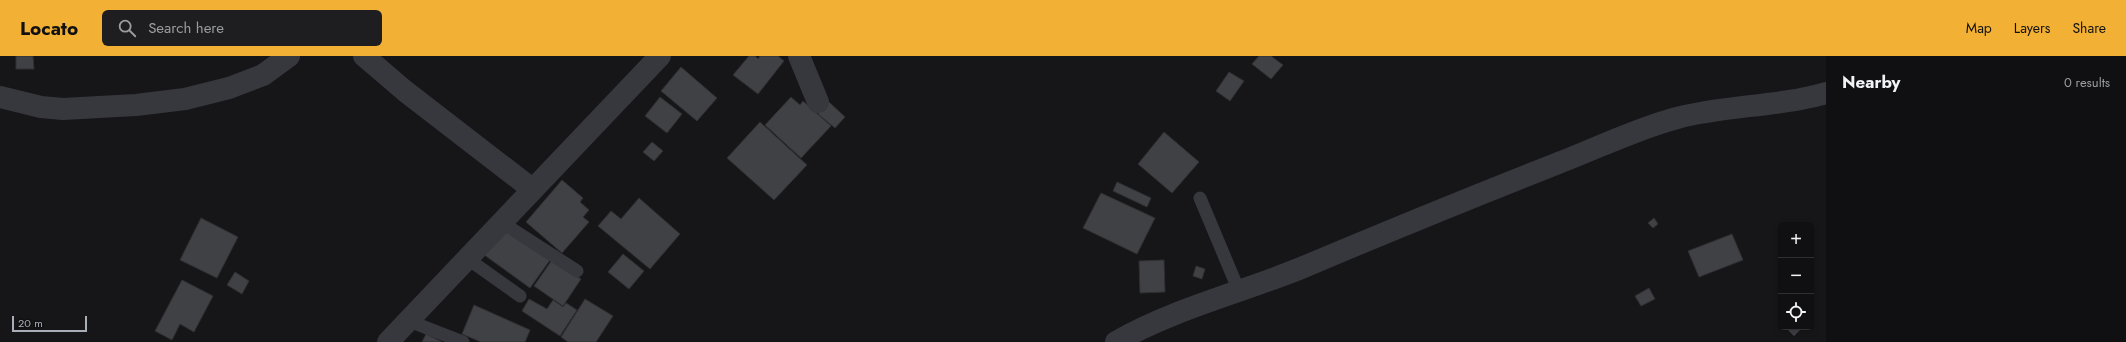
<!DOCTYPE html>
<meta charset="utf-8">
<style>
:root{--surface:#101012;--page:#1e1e20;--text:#f1f3f6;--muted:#9c9d9f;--line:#303032;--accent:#f2b134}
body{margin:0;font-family:Jost,sans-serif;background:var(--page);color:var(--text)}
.controls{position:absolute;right:12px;bottom:12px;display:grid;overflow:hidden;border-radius:6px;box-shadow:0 2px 6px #0003}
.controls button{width:36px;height:36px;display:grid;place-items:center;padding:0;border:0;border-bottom:1px solid var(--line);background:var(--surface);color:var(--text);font:20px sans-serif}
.scale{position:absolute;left:12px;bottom:10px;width:75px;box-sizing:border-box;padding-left:4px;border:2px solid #a8adb8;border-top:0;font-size:11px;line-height:14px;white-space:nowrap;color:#a8adb8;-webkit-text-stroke:3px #111113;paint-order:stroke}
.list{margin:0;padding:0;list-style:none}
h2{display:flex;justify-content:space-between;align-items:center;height:52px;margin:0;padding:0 16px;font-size:17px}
h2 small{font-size:13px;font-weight:400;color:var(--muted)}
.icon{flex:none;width:22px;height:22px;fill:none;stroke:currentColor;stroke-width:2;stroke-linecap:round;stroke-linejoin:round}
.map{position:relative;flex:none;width:1826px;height:286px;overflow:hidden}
header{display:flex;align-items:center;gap:24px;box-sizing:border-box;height:56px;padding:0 20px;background:var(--accent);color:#111}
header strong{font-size:19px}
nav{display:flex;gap:22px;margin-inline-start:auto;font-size:14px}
.search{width:280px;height:36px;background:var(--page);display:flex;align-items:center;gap:10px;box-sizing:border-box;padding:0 14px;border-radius:6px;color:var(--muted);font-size:15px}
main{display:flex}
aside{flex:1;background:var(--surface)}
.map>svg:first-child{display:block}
.building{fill:#404145;stroke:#303034}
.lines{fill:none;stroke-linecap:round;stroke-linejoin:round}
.lane{stroke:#37383d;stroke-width:13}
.street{stroke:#37383d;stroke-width:22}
</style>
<header>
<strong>Locato</strong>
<div class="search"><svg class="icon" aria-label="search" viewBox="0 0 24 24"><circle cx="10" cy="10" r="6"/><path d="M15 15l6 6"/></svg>Search here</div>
<nav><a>Map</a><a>Layers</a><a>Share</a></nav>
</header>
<main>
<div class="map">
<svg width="1826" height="286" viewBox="0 0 1826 286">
<rect width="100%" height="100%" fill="#161618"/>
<!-- building -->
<path class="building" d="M 16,0 L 33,0 L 34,13 L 16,13 Z
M 749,0 L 755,0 L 758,3 L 760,0 L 778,0 L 784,5 L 758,38 L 733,19 Z
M 1259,0 L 1271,0 L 1283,9 L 1271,23 L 1252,8 Z
M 681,11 L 717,42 L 697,65 L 661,35 Z
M 1229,16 L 1244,25 L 1230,45 L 1216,35 Z
M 660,41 L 682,58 L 667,77 L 645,60 Z
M 791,41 L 800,49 L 803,45 L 831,70 L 801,102 L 765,69 Z
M 829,46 L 845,61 L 835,72 L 818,58 Z
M 760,66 L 807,109 L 774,144 L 727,102 Z
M 1164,76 L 1199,106 L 1172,137 L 1138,108 Z
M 652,86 L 663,95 L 654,105 L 643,96 Z
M 562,124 L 583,142 L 580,146 L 589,154 L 583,161 L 589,166 L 562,197 L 526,166 Z
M 1117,126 L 1151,142 L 1147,151 L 1113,135 Z
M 1101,137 L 1155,162 L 1137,198 L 1083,172 Z
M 639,142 L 680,178 L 650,213 L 598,170 L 611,155 L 621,163 Z
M 201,162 L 238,181 L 217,222 L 180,204 Z
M 1654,162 L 1658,168 L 1653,172 L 1648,167 Z
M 503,170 L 550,204 L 530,232 L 483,198 Z
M 1732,178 L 1743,204 L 1699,221 L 1688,195 Z
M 623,198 L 644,215 L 629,233 L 608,216 Z
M 552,204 L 581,223 L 563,250 L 534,230 Z
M 1164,204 L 1165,236 L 1140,237 L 1139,205 Z
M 1196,210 L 1205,213 L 1202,223 L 1193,220 Z
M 235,216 L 249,225 L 242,238 L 227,229 Z
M 182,224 L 213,240 L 194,276 L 180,268 L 172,284 L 155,275 Z
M 1649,232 L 1655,243 L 1641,250 L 1635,240 Z
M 529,243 L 547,253 L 553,244 L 563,251 L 566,247 L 577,254 L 560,280 L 522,255 Z
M 585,243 L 613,260 L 596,286 L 568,286 L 561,281 Z
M 474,249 L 530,274 L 525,286 L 481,286 L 462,278 Z
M 1785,271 L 1798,271 L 1801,273 L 1794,280 Z
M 426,278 L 442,286 L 422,286 Z"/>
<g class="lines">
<!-- lane -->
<path class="lane" d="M 1200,142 L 1239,235
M 501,166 L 577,215
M 468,203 L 520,240
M 409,265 L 463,286"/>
<!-- street -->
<path class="street" d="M 364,0 L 405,35 L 532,133
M 799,0 L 818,46
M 0,41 L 41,51 L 63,53 L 136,49 L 185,43 L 229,32 L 263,19 L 289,0
M 388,286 L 660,0
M 1116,286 C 1175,252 1244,236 1306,210 C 1389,175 1472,141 1556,108 C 1596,93 1635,73 1677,62 C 1725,49 1777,51 1826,37"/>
</g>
</svg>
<div class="controls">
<button>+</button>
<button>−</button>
<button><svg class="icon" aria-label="locate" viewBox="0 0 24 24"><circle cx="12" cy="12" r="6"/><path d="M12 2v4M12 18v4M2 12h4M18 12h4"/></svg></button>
</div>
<div class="scale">20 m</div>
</div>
<aside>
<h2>Nearby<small>0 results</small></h2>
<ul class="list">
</ul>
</aside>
</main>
